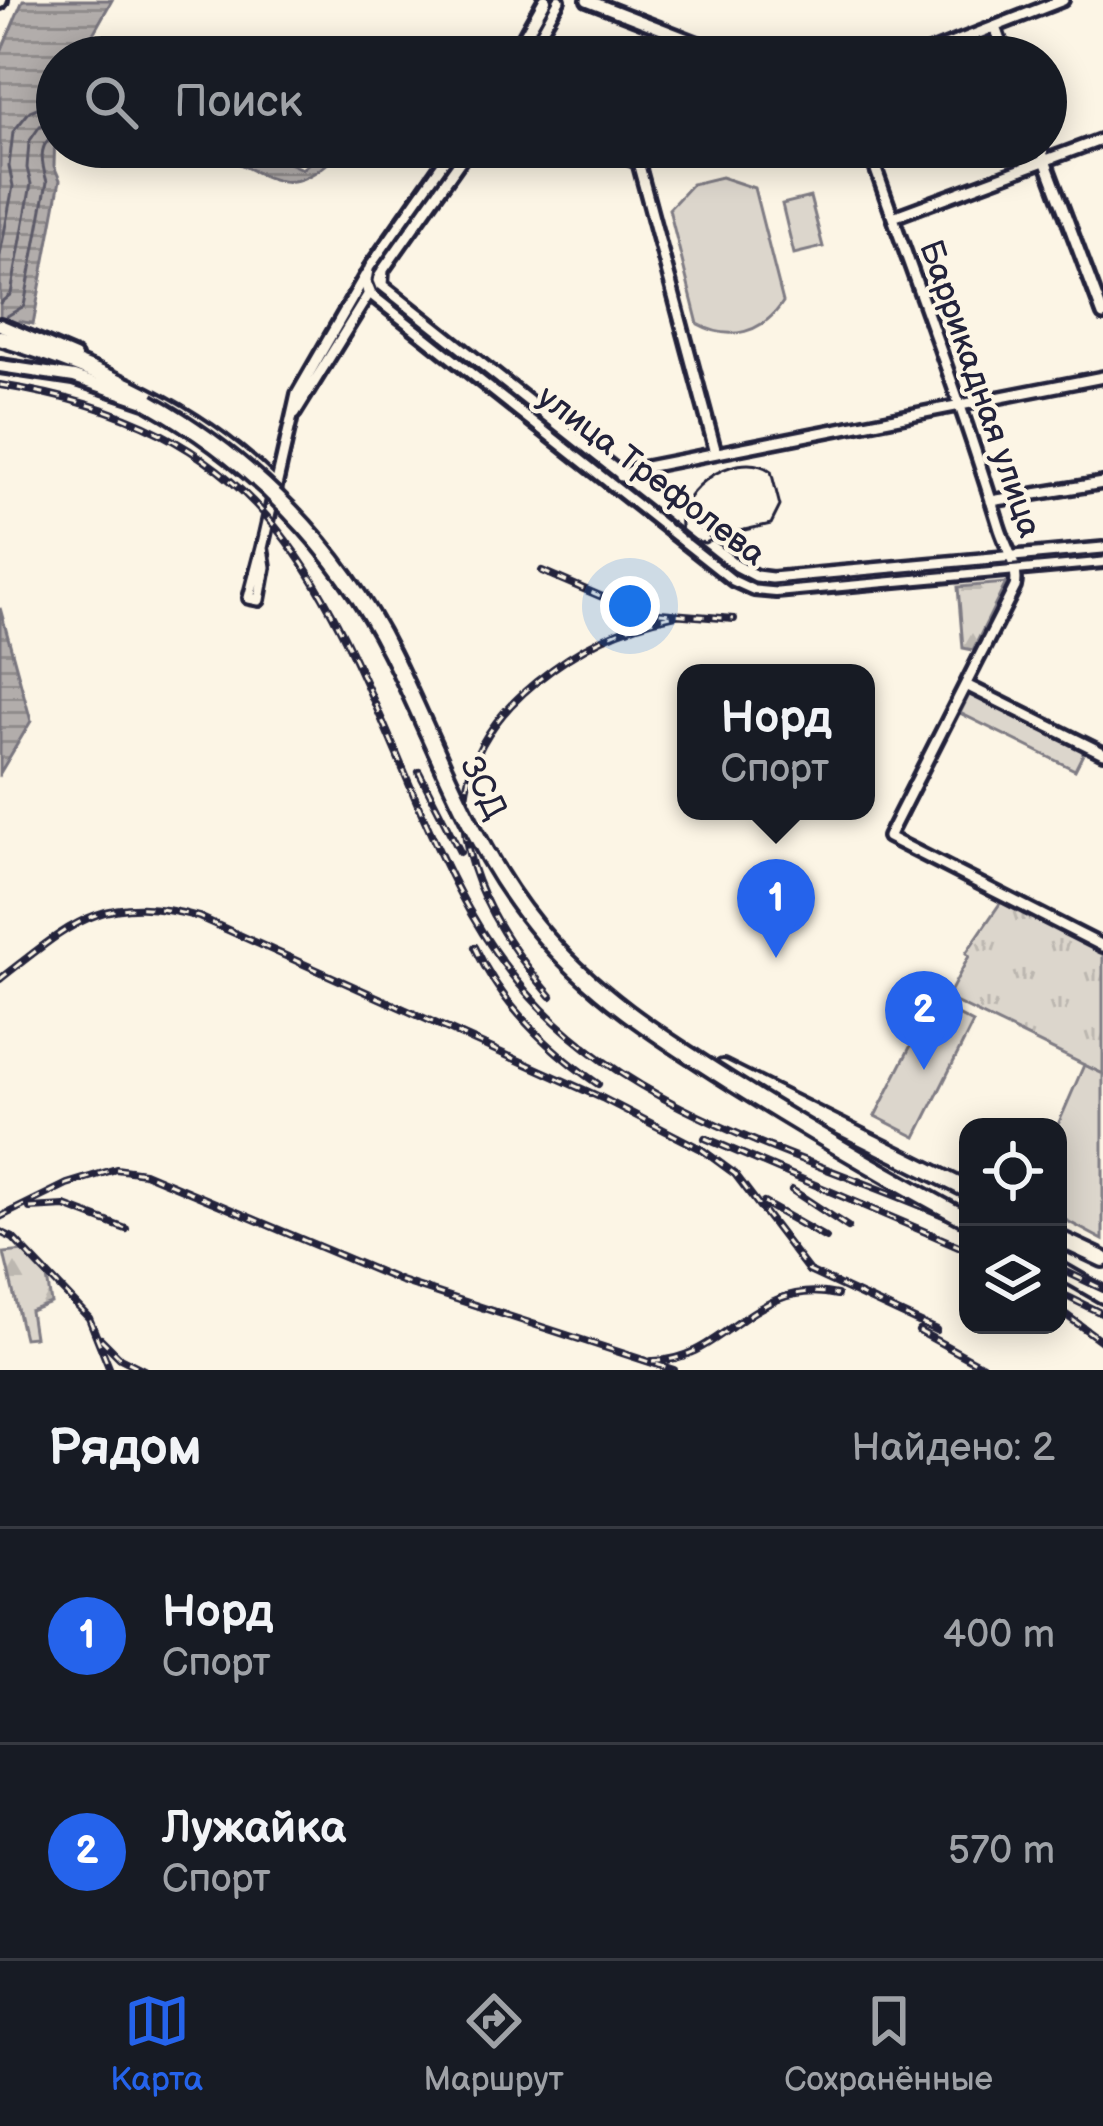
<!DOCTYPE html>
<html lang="ru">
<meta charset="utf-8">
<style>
:root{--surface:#171b24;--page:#20242c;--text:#f1f3f6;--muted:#9ea1a6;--line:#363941;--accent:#2563eb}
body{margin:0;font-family:"Balsamiq Sans",sans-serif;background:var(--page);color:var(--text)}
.controls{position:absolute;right:36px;bottom:36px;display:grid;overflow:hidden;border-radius:24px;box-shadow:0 6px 30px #0003}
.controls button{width:108px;height:108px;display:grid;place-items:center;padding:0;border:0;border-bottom:3px solid var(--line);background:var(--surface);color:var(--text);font:60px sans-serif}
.you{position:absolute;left:630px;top:606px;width:42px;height:42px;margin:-30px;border:9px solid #fff;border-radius:50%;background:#1a73e8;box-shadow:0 0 0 18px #1a73e833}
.badge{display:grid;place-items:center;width:78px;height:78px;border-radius:50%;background:var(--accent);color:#fff;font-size:39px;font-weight:700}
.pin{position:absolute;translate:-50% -99px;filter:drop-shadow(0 3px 6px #0008)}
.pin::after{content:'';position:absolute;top:63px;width:42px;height:36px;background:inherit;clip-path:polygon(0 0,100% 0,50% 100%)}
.popup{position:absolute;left:677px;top:664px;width:198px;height:156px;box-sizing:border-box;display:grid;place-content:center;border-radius:24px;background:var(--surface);filter:drop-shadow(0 3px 9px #0005);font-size:39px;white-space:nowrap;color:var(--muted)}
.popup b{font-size:45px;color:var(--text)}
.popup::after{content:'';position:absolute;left:50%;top:100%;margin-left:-24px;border:24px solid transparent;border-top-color:var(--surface)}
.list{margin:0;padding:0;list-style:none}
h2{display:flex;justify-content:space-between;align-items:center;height:156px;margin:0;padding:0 48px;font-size:51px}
h2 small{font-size:39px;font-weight:400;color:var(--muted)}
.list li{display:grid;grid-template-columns:78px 1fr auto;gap:36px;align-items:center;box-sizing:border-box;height:216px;padding:0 48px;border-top:3px solid var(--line)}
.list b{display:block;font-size:45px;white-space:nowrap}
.list p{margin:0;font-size:39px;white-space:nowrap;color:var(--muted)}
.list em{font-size:39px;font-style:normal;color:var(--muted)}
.icon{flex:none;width:66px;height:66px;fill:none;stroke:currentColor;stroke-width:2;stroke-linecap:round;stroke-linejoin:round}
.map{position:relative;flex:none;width:1103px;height:1370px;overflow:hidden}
.search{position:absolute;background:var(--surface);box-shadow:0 6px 30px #0003;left:36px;right:36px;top:36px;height:132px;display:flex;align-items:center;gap:30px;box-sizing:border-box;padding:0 42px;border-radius:66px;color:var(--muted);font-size:45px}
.sheet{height:588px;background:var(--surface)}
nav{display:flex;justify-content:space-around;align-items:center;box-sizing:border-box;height:168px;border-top:3px solid var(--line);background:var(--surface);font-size:33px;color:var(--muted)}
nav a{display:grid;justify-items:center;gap:6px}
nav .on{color:var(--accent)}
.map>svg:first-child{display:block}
.grass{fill:url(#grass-tufts);stroke:#7f7c84;stroke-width:3}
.forest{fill:url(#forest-firs);stroke:#7f7c84;stroke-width:3}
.green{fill:#dcd6cc;stroke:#7f7c84;stroke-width:3}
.water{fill:url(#water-rules);stroke:#78757e;stroke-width:3}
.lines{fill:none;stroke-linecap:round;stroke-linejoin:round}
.shore{stroke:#5c5a68;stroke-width:3}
.minor-casing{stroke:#22223b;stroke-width:18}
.major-casing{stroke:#22223b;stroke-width:20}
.highway-casing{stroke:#22223b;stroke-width:22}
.minor{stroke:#fcf5e5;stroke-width:9}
.major{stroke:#fcf5e5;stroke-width:10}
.highway{stroke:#fcf5e5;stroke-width:14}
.tram{stroke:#22223b;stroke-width:3}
.rail-casing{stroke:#22223b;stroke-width:8}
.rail{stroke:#fcf5e5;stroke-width:3;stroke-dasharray:9;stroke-linecap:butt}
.highway-bridge-casing{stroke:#22223b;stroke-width:22;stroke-linecap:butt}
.highway-bridge{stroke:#fcf5e5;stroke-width:14}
.labels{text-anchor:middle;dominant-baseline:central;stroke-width:9;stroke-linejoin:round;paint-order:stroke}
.street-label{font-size:33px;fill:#22223b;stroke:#fcf5e5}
</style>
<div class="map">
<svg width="1103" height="1370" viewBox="0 0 1103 1370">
<defs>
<pattern id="grass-tufts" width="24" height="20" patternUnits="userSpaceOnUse" patternTransform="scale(3)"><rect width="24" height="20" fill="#dcd6cc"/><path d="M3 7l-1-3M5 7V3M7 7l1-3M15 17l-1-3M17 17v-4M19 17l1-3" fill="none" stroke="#bcb7b0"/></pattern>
<pattern id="forest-firs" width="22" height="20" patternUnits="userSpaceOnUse" patternTransform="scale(3)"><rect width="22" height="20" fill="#dcd6cc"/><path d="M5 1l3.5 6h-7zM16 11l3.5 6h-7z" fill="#bcb7b0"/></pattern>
<pattern id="water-rules" width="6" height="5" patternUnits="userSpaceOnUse" patternTransform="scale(3)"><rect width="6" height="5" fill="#b2adab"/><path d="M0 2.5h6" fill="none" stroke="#908c8c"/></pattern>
</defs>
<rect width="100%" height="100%" fill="#fcf5e5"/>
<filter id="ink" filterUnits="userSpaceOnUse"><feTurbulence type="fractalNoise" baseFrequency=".00833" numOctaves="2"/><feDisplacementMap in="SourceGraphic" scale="24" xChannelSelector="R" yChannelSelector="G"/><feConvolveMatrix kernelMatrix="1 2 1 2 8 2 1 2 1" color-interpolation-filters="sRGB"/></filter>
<g filter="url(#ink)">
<!-- grass -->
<path class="grass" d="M 1001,902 L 1103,953 L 1103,1074 L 947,998 L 969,956 L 966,953 Z"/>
<!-- forest -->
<path class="forest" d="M 1006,583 L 973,650 L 963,648 L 958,587 Z
M 24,1251 L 46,1271 L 51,1303 L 30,1311 L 34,1337 L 24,1338 L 4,1253 Z"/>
<!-- green -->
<path class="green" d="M 721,177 L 754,188 L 783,302 C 763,333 730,342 698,324 L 669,209 L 692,184 Z
M 810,197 L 823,247 L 794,254 L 782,204 Z
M 971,691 L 1081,746 L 1083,754 L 1075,770 L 960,713 Z
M 933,1002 L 973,1023 L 916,1137 L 875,1116 Z
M 1084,1065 L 1103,1074 L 1103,1240 L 1058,1216 L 1057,1127 Z"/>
<!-- water -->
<path class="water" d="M 23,0 L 112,0 L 80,57 L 57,57 L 54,166 L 60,180 L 33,324 L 19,321 L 17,329 L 5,330 L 0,349 L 0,54 Z
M 203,147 L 254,147 L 302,169 L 328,147 L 345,147 C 285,210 269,172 203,147 Z
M 0,608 L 31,721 L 0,773 Z"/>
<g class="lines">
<!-- shore -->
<path class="shore" d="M 0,255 L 13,186 L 9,166 L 13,132 L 30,111 L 57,100
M 0,303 L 11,294 L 31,184 L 27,168 L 29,142 L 40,126 L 57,120
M 4,318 L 24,306 L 47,182 C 42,165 36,142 57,135"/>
<!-- minor casing -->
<g class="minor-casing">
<path id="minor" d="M 587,0 L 734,57
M 995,27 L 1006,57
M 526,57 L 559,0
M 917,57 L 1063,0
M 470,147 L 383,270 L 382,285 L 737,566 L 756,576 L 772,578 L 1103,548
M 599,147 L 638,162 L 680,147
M 868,147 C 912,273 960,398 999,526 C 1004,544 1020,568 1015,587 L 888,837 L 1103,946
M 1040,147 L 1103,315
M 638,162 L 716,453
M 893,217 L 1103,139
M 295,413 L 381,274
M 621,476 L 636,469 L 1103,377
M 991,501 L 1103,483
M 262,548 L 297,394 L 365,276
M 262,548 L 265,567 L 259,600 L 249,598 Z
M 966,685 L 1103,753"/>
</g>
<!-- major casing -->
<g class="major-casing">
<path id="major" d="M 0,2 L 1,0
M 513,57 L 545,0
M 455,147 L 371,267 L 366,279 L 368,291 L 734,580 L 754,589 L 776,591 L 1103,561
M 0,325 L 75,357
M 0,366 L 74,377 L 148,402"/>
</g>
<!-- highway casing -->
<g class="highway-casing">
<path id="highway" d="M 0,338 C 102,369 197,410 273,486
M 723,1068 L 968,1190
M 1058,1238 L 1103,1259
M 1058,1269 L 1103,1295"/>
</g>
<!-- minor -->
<use href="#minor" class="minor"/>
<!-- major -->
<use href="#major" class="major"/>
<!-- highway -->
<use href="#highway" class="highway"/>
<!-- tram -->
<path class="tram" d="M 521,57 L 553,0
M 461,147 L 374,270 L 372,281 L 376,291 L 736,576 L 755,585 L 777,587 L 1103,557
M 684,536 C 665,498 734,445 771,471 L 780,506 L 771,524 L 722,535 L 705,543 L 688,539"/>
<!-- rail casing -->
<g class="rail-casing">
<path id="rail" d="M 0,385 C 268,427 321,575 416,800 C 449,876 483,949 542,1009 C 655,1125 825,1160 968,1226
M 542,571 L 635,611 L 734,619
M 419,772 L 460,852
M 475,947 C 501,1003 547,1049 598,1084
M 0,979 C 72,923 102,891 199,917 L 602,1098 L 701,1149 L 735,1174 L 809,1271 L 936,1330
M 551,996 C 464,895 416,780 536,682 C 579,647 621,626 676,615
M 705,1138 L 968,1250
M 792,1190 L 848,1227
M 764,1203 L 826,1238
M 30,1208 L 65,1206 L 126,1229
M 0,1217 L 67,1184 L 116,1169 L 144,1173 L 401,1281 L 674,1370
M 0,1232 L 13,1238 L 89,1318 L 110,1370
M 1058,1268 L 1103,1289
M 1058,1292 L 1103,1314
M 1058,1309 L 1103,1342
M 919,1331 L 990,1370
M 101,1339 L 120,1358 L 144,1370
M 652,1361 C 724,1362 753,1276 837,1295"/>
</g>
<!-- rail -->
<use href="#rail" class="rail"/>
<!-- highway-bridge casing -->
<g class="highway-bridge-casing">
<path id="highway-bridge" d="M 149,402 C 251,459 339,548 391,653 C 437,745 469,844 535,925 C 590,993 660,1037 733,1083 C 810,1131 888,1177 968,1220"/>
</g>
<!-- highway-bridge -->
<use href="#highway-bridge" class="highway-bridge"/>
</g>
</g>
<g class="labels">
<!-- street labels -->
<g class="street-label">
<text transform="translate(980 389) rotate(71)">Баррикадная улица</text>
<text transform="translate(651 476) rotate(37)">улица Трефолева</text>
<text transform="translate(483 788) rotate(64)">ЗСД</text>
</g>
</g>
</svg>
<div class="controls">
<button><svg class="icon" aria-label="locate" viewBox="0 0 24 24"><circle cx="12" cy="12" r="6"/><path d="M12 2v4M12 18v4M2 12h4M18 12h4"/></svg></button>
<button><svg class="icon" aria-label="layers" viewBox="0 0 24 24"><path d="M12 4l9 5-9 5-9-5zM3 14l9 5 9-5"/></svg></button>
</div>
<div class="you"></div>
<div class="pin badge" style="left:776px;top:958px">1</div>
<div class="popup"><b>Норд</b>Спорт</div>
<div class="pin badge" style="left:924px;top:1070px">2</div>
<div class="search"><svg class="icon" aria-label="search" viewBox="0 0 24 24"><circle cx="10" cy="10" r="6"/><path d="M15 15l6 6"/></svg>Поиск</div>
</div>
<section class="sheet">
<h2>Рядом<small>Найдено: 2</small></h2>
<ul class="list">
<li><span class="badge">1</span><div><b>Норд</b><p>Спорт</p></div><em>400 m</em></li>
<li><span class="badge">2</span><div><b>Лужайка</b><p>Спорт</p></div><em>570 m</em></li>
</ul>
</section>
<nav>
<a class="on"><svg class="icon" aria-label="map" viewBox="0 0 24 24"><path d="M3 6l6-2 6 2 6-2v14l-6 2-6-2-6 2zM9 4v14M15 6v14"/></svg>Карта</a>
<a><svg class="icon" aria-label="directions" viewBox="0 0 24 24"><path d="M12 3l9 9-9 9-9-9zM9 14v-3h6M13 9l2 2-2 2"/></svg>Маршрут</a>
<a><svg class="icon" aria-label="saved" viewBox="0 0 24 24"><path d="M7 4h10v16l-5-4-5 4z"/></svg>Сохранённые</a>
</nav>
